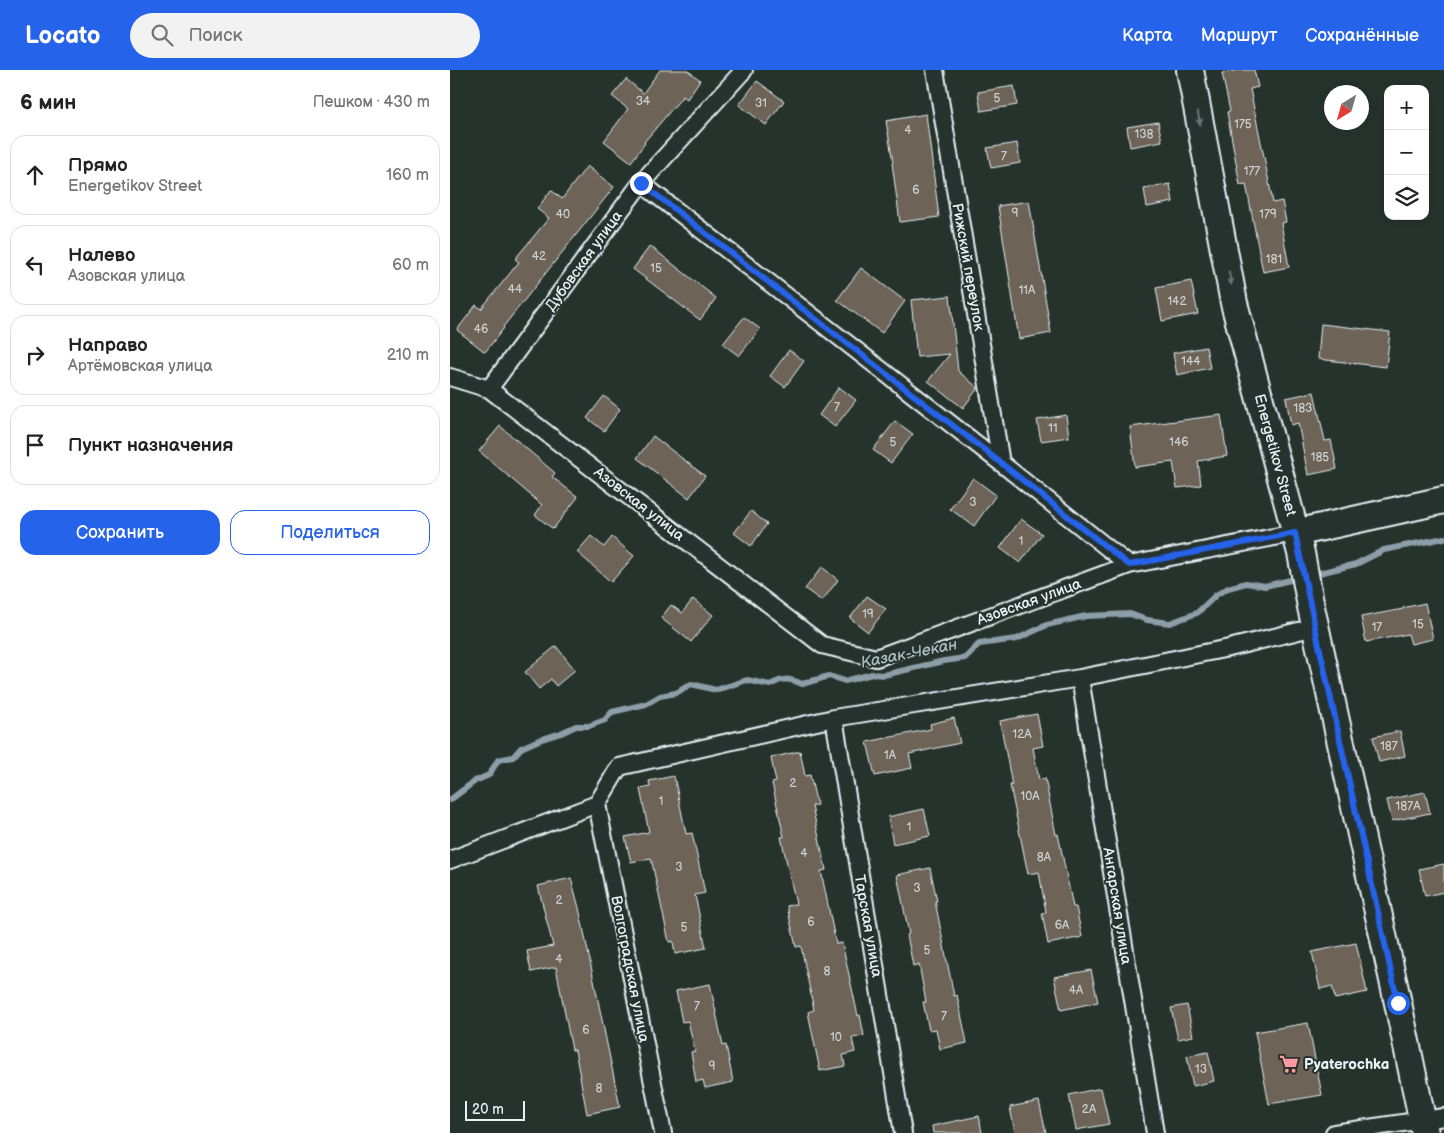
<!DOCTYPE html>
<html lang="ru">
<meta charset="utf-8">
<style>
:root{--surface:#fff;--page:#f2f2f2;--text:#222;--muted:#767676;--line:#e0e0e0;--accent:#2563eb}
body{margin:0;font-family:"Balsamiq Sans",sans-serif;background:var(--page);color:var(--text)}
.controls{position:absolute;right:15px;top:15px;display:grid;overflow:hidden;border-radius:10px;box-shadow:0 2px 8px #0003}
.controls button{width:45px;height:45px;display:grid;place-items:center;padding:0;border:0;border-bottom:1px solid var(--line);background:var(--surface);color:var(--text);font:25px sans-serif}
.compass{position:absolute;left:874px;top:15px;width:45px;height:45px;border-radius:50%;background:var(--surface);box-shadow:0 2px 8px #0003;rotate:217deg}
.scale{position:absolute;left:15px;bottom:12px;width:60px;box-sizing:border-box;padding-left:5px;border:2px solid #e8f1f8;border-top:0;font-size:14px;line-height:18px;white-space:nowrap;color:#e8f1f8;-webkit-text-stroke:4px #26332d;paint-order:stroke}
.stop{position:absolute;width:15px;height:15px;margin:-11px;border:4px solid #2563eb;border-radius:50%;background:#fff}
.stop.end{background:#2563eb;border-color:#fff;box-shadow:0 1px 5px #0008}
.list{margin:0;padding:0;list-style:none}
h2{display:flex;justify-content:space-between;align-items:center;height:65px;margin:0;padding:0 20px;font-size:21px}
h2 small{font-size:16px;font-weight:400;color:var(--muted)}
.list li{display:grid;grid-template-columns:32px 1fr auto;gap:15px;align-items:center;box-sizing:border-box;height:80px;margin:0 10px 10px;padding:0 10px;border:1px solid var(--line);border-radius:15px}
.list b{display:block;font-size:19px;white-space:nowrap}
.list p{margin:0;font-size:16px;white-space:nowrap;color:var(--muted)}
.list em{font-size:16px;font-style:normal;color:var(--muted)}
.actions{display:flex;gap:10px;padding:15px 20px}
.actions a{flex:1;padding:11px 0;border:1px solid var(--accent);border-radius:15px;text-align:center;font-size:18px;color:var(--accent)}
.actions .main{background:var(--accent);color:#fff}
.icon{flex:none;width:28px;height:28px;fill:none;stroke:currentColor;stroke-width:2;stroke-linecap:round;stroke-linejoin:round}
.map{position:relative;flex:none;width:994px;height:1063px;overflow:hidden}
header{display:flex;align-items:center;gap:30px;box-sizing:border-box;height:70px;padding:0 25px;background:var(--accent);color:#fff}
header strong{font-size:24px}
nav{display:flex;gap:28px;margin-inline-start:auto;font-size:18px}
.search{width:350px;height:45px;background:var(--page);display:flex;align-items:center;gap:12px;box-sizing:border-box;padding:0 18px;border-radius:28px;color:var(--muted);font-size:19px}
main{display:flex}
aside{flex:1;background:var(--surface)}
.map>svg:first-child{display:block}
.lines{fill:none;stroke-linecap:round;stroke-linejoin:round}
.stream{stroke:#8c9ea8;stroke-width:6}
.building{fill:#6d6356;stroke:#e8f1f8}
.street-casing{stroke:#e8f1f8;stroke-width:20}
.primary-casing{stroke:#e8f1f8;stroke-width:30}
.street{stroke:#26332d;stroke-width:16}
.primary{stroke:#26332d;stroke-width:26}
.oneway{fill:#6a7674}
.route{stroke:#2563eb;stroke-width:6}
.labels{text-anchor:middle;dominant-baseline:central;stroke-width:4;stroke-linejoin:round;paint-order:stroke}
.number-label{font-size:12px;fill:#c9ced0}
.street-label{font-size:15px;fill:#e8f1f8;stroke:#26332d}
.poi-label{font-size:15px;font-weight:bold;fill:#e8f1f8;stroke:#26332d;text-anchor:start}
.water-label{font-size:16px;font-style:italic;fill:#aabac3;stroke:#26332d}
</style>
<header>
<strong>Locato</strong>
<div class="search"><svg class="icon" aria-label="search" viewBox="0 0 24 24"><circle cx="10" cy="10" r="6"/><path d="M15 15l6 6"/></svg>Поиск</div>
<nav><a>Карта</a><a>Маршрут</a><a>Сохранённые</a></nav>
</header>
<main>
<aside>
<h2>6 мин<small>Пешком · 430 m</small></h2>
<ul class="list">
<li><svg class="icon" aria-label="ahead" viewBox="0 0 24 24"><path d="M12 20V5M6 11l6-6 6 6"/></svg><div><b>Прямо</b><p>Energetikov Street</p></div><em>160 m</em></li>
<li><svg class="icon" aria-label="left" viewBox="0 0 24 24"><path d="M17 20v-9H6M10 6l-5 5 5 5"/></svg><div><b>Налево</b><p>Азовская улица</p></div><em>60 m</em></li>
<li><svg class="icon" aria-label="right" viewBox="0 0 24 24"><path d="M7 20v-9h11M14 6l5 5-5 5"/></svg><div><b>Направо</b><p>Артёмовская улица</p></div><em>210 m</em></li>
<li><svg class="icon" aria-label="arrive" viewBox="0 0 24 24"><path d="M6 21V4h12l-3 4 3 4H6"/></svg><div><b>Пункт назначения</b></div></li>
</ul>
<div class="actions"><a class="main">Сохранить</a><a>Поделиться</a></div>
</aside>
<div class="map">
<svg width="994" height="1063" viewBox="0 0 994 1063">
<rect width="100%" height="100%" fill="#26332d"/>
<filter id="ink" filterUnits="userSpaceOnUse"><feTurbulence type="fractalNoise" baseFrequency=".02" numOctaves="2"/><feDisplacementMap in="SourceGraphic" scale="10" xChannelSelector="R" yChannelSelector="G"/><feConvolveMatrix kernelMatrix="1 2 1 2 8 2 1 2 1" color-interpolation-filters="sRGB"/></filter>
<g filter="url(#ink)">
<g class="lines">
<!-- stream -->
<path class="stream" d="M 861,505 L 906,494 L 934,480 L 994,468
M 0,730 L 25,711 L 39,705 L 48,690 L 63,687 L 71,678 L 89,670 L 111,663 L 126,656 L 139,656 L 155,650 L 162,642 L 196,634 L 210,626 L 226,623 L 241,614 L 266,620 L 297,610 L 320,615 C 333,608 338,608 352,614 L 379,606 L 395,611 L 422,604 L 434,605 L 494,591 L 515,588 L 529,574 L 567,569 L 597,555 L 636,546 L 680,544 L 697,550 L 720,553 L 747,543 L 766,525 L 778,518 L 796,513 L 815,516 L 849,508"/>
</g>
<!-- building -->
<path class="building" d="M 210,0 L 237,0 L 250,10 L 237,29 L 233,26 L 194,72 L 195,73 L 181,92 L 154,71 L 178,39 L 162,26 L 176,9 L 193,23 Z
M 789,0 L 804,0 L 808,17 L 800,19 L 814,87 L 823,133 L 832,131 L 836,152 L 831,153 L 839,197 L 813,202 L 796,114 L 790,115 L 777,42 L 780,41 L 772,3 Z
M 307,11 L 334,31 L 316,55 L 289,35 Z
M 564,16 L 567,35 L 531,41 L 528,22 Z
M 476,44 L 489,147 L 450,152 L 442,93 L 443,92 L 436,51 Z
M 708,52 L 712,71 L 680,77 L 677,57 Z
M 567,73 L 570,93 L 541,98 L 537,78 Z
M 137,96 L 164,117 L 53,257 L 54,258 L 35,282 L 7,260 L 26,235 L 31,239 L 69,192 L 65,189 L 99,148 L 87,139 L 101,120 L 112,129 Z
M 720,114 L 723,132 L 697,137 L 694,119 Z
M 579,131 L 601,263 L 569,269 L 548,136 Z
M 200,176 L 266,228 L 250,250 L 183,199 Z
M 411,198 L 455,231 L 432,263 L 387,230 Z
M 741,211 L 748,244 L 712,251 L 706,218 Z
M 500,226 L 508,301 L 528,318 L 513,338 L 478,311 L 500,284 L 467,287 L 461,230 Z
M 294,247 L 310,259 L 289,286 L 273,274 Z
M 871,254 L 940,262 L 936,297 L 868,289 Z
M 756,277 L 760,298 L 727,305 L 723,283 Z
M 339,280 L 354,291 L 335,317 L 320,306 Z
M 389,317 L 406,330 L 385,357 L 369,345 Z
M 864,322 L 875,371 L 881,370 L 887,399 L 858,405 L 848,353 L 841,355 L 836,328 Z
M 154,326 L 170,339 L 154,361 L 137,348 Z
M 616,345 L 619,367 L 591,371 L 587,350 Z
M 771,345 L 777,386 L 748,391 L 751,415 L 727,418 L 723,392 L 685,397 L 680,357 Z
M 445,351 L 463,364 L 441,393 L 423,380 Z
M 50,356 L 105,403 L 102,407 L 128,427 L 103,459 L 85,445 L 92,435 L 29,381 Z
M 203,366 L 255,406 L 239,428 L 187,388 Z
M 523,408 L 546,425 L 524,456 L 500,439 Z
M 301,441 L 317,454 L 301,476 L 284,463 Z
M 571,449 L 592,464 L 570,493 L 550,478 Z
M 141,466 L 154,477 L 162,467 L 184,486 L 161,512 L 127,482 Z
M 372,497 L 388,510 L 372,531 L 355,519 Z
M 417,526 L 436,539 L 418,562 L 400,548 Z
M 243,529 L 263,545 L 241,572 L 211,548 L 221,535 L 232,543 Z
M 975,533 L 983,569 L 961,574 L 958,564 L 916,572 L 911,547 L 953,539 L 953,538 Z
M 106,576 L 125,600 L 106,616 L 101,609 L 89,619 L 75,602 Z
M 587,644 L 593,676 L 583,678 L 589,710 L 595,708 L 606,765 L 608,764 L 623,837 L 626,837 L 632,867 L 598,874 L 592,843 L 596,842 L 589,802 L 578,804 L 560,715 L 562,715 L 550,651 Z
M 504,648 L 510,673 L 459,684 L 462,698 L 425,706 L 417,672 L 481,659 L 480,654 Z
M 950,661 L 955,686 L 929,692 L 923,667 Z
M 350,681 L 355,706 L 360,705 L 367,735 L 362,736 L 376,800 L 371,801 L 386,874 L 392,873 L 408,946 L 410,945 L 414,966 L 402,968 L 405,982 L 393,985 L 395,996 L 370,1001 L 358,942 L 364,940 L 351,876 L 346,877 L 337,836 L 346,834 L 331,767 L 334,767 L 322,713 L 326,712 L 321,688 Z
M 224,706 L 236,764 L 242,763 L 255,823 L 245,825 L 256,878 L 225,884 L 223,871 L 219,872 L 201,788 L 181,792 L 175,767 L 199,762 L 190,719 L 200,717 L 199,711 Z
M 975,722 L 980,743 L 942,751 L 937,730 Z
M 474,739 L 480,766 L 443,774 L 438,747 Z
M 994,794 L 994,822 L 975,826 L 969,799 Z
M 480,798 L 487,831 L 485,831 L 504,926 L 507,925 L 517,973 L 490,979 L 486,959 L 479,960 L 473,932 L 476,932 L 469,894 L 463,896 L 457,865 L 459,864 L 447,805 Z
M 121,808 L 129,838 L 170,1037 L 137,1044 L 125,980 L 122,980 L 106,897 L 81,902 L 77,881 L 103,876 L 88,816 Z
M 906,873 L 917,922 L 885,929 L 882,916 L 870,919 L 862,882 Z
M 641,900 L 648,932 L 611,940 L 604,907 Z
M 260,914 L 273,976 L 276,975 L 283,1012 L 255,1018 L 253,1010 L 246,1012 L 241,982 L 245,981 L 238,951 L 232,952 L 226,921 Z
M 737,935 L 743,966 L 728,969 L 721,938 Z
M 858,953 L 872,1025 L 819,1034 L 805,962 Z
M 758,982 L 764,1011 L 743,1016 L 737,986 Z
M 651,1018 L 659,1054 L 626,1060 L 619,1025 Z
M 589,1031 L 596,1063 L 565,1063 L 560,1037 Z
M 529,1046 L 532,1063 L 483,1063 L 482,1056 Z"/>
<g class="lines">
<!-- street casing -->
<g class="street-casing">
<path id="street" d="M 485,0 L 551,393
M 191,113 L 551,393 L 679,495
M 0,307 L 39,319 L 372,575 L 426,588 L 679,495 L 845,463
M 39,319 L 191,113 L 294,0
M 630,608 L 705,1063
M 384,648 L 453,1063
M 147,734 L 213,1063
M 0,790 L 147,734 L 169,697 L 384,648 L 630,608 L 779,578 L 865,557
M 884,1063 L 994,1047"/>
</g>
<!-- primary casing -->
<g class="primary-casing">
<path id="primary" d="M 740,0 L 784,233 L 851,483 L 861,537 L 948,933 L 975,1063
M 845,463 L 994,430"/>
</g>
<!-- street -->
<use href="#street" class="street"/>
<!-- primary -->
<use href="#primary" class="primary"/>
</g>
<!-- one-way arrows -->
<defs><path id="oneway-solid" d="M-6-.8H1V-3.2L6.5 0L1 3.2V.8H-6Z" transform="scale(1.25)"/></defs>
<g class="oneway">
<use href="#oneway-solid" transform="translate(749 48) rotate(79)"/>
<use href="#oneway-solid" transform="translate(780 208) rotate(79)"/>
</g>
</g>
<g class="lines" filter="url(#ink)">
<!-- route -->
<path class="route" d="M 191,113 L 551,393 L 679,495 L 845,463 L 865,557 L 948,933"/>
</g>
<!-- icons -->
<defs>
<g id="supermarket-bare" transform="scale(1.5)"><path d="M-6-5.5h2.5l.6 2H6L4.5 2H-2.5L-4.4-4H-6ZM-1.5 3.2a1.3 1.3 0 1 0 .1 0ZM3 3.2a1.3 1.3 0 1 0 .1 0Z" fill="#ff9aa2" stroke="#26332d" stroke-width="2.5" paint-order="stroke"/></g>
</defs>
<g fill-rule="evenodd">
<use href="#supermarket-bare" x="839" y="994"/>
</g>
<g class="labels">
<!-- number labels -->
<g class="number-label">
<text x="547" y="28">5</text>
<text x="193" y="31">34</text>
<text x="311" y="33">31</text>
<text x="793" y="54">175</text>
<text x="458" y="60">4</text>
<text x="694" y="64">138</text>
<text x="554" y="86">7</text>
<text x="802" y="101">177</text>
<text x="466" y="120">6</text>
<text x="565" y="143">9</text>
<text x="113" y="144">40</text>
<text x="818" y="144">179</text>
<text x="89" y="186">42</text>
<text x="824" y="189">181</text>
<text x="206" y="198">15</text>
<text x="65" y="219">44</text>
<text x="577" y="220">11А</text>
<text x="727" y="231">142</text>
<text x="31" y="259">46</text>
<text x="741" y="291">144</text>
<text x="387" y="337">7</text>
<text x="853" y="338">183</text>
<text x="603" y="358">11</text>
<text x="443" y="372">5</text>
<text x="729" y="372">146</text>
<text x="870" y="387">185</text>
<text x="523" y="432">3</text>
<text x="571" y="471">1</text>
<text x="418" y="544">19</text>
<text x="968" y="554">15</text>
<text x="927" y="557">17</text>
<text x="572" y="664">12А</text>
<text x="939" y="676">187</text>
<text x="440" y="685">1А</text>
<text x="343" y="713">2</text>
<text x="580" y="726">10А</text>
<text x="211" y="731">1</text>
<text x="958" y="736">187А</text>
<text x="459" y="757">1</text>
<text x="354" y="783">4</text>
<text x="594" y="787">8А</text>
<text x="229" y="797">3</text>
<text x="467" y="818">3</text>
<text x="109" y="830">2</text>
<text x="361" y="852">6</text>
<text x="612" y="855">6А</text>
<text x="234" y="857">5</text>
<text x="477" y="880">5</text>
<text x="109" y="889">4</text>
<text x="377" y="901">8</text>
<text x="626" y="920">4А</text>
<text x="247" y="936">7</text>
<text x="494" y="946">7</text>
<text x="136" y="960">6</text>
<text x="386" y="967">10</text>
<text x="262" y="996">9</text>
<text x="751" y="999">13</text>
<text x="149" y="1018">8</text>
<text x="639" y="1039">2А</text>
</g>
<!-- street labels -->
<g class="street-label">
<text transform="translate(134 191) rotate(-54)">Дубовская улица</text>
<text transform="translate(518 197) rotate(80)">Рижский переулок</text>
<text transform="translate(825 385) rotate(75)">Energetikov Street</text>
<text transform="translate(189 434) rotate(38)">Азовская улица</text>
<text transform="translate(579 532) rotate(-20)">Азовская улица</text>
<text transform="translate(667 836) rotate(81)">Ангарская улица</text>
<text transform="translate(418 856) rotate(80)">Тарская улица</text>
<text transform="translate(180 899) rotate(79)">Волгоградская улица</text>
</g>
<!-- poi labels -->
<g class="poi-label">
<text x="854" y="994">Pyaterochka</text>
</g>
<!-- water labels -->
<g class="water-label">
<text transform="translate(459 584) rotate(-11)">Казак-Чекан</text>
</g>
</g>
</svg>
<div class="controls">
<button>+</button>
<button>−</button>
<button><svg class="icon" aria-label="layers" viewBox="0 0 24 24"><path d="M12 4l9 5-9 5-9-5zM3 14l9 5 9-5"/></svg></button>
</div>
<svg class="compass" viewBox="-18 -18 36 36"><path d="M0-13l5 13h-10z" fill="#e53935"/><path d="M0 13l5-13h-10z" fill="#767676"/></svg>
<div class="scale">20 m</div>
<div class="stop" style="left:948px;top:933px"></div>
<div class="stop end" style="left:191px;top:113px"></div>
</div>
</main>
